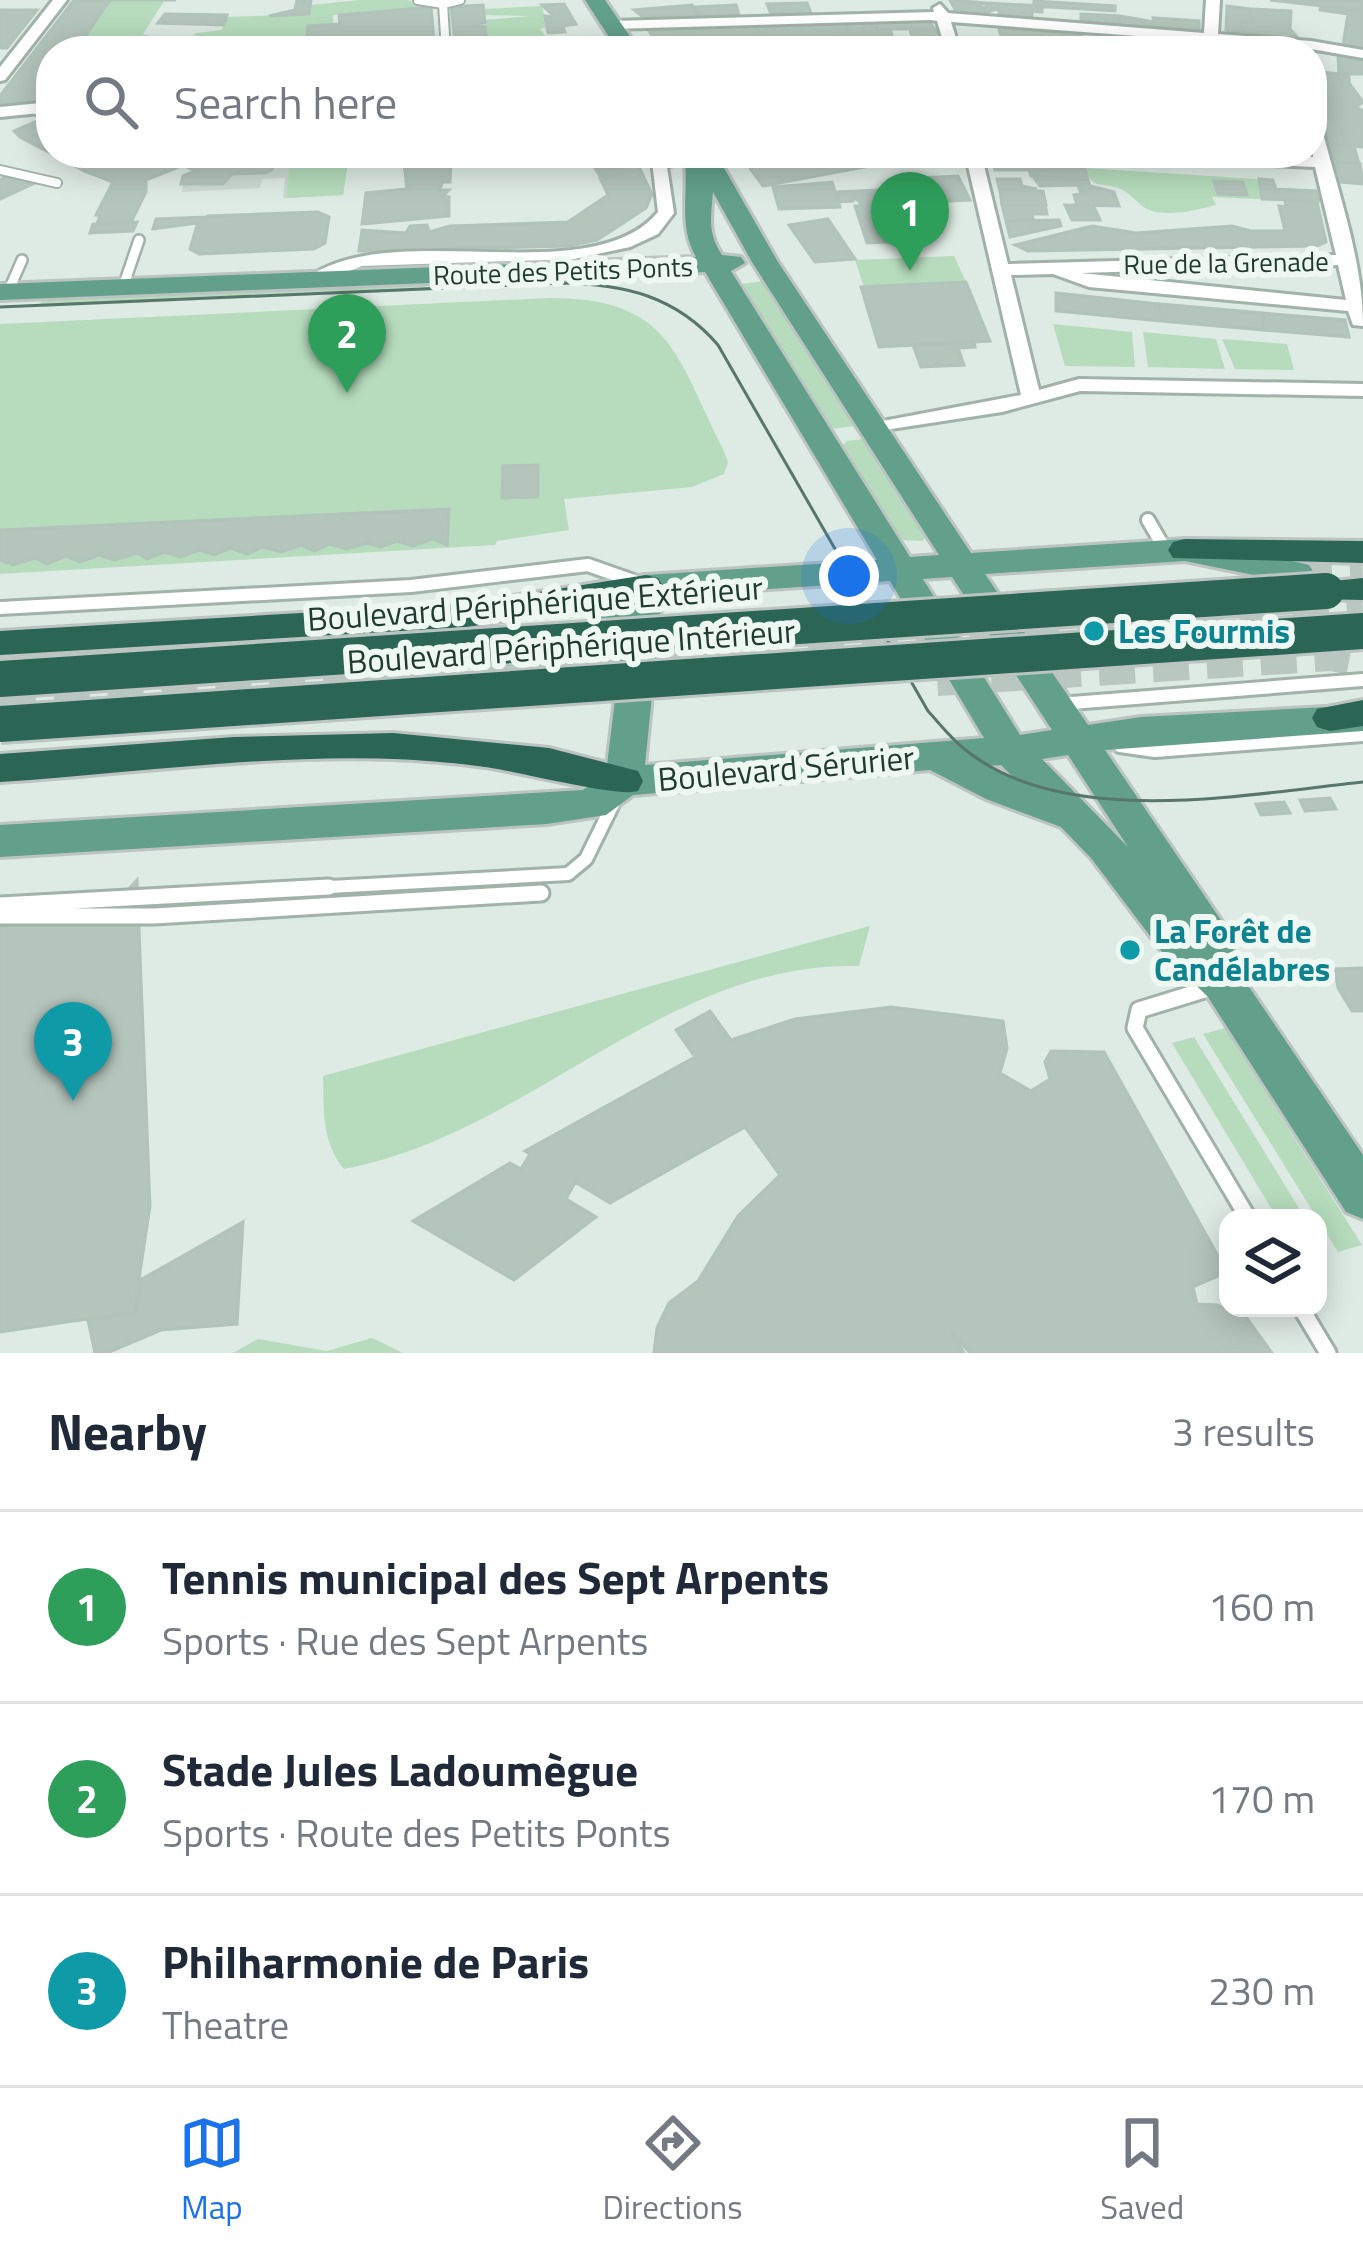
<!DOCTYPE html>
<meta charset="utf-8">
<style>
:root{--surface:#fff;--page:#f2f2f3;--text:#1f2937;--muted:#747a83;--line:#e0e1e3;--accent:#1a73e8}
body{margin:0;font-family:"Titillium Web",sans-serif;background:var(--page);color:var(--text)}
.controls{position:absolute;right:36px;bottom:36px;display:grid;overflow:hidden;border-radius:24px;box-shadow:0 6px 30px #0003}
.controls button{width:108px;height:108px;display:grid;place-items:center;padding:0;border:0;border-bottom:3px solid var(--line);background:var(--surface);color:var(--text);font:60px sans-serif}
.you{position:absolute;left:849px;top:576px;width:42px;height:42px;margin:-30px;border:9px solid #fff;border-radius:50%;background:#1a73e8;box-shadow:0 0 0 18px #1a73e833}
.badge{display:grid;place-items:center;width:78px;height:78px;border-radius:50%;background:var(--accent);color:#fff;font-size:39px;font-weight:700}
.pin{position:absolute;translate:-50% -99px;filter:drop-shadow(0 3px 6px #0008)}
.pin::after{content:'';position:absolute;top:63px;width:42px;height:36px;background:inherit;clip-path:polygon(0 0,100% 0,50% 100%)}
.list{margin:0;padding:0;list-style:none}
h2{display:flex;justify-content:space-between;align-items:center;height:156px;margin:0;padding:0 48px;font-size:51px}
h2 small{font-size:39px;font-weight:400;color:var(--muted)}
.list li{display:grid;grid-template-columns:78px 1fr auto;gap:36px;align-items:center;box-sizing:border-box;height:192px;padding:0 48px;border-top:3px solid var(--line)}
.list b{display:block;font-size:45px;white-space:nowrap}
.list p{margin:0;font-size:39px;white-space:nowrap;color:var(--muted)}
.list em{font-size:39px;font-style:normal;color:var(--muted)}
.icon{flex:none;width:66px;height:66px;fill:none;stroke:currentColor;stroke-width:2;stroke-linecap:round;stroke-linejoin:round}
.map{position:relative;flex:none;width:1363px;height:1353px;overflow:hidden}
.search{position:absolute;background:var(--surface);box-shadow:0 6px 30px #0003;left:36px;right:36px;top:36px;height:132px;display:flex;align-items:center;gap:30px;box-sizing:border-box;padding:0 42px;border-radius:48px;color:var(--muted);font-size:45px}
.sheet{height:732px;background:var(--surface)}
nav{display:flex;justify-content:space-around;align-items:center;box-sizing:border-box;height:168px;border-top:3px solid var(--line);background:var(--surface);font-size:33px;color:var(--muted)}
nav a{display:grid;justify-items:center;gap:6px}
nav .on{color:var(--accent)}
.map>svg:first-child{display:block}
.built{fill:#ccdad2}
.green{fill:#b6dcbd}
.building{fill:#b4c5bc;stroke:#b1c3ba;stroke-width:3}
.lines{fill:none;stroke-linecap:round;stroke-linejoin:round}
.primary-tunnel{stroke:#b8c7c0;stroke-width:36;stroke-dasharray:36 18;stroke-linecap:butt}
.lane-far3-casing{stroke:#a1b2aa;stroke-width:12}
.lane-far2-casing{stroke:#a1b2aa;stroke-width:14}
.lane-far1-casing{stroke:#a1b2aa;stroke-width:18}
.lane-casing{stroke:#a1b2aa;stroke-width:21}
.street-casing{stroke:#a1b2aa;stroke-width:6}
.primary-casing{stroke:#bcc4c1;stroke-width:6}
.highway-casing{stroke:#bcc4c1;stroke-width:6}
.lane-far3{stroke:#fff;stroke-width:8}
.lane-far2{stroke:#fff;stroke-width:9}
.lane-far1{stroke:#fff;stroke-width:12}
.lane{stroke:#fff;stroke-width:15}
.street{fill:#fff;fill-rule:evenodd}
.primary{fill:#62a08b;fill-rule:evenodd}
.highway{fill:#2b6655;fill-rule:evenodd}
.tram{stroke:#59766c;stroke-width:3}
.highway-bridge-casing{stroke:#bcc4c1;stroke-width:42;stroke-linecap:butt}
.highway-bridge{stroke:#2b6655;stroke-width:36}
.culture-dot{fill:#0f9aa8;stroke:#eef7f2;stroke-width:4.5}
.labels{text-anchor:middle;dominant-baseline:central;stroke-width:12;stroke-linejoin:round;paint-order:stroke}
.far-street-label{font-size:27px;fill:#1f3a30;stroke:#eef7f2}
.street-label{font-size:33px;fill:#1f3a30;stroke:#eef7f2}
.culture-label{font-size:33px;font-weight:bold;fill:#0d838f;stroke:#eef7f2;text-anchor:start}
</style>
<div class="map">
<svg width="1363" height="1353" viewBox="0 0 1363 1353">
<rect width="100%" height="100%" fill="#deeae4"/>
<!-- built -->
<path class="built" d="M 213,153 L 349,153 L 343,195 L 283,198 L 285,178 L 262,179 L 260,188 L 182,192 L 183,176 L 193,171 L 185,166 Z"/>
<!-- green -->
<path class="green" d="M 110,0 L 164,1 L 143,34 L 166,41 L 163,51 L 75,51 Z
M 360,0 L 407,0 L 430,7 L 333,15 L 333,24 L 308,26 L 306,51 L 179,51 L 196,33 L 222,30 L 227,17 L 309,14 L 310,5 Z
M 542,6 L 547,27 L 540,29 L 551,43 L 487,48 L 485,20 L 530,16 L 484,15 L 484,9 Z
M 348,163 L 343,195 L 287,198 L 289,165 Z
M 1085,168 L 1273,180 L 1276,189 L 1316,191 L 1317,202 L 1212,197 L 1216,205 C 1196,210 1167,218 1147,209 C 1138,204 1132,195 1123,190 C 1106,181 1092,192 1085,168 Z
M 954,256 L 966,282 L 864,287 L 855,260 Z
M 548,275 L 549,285 L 39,307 L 43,297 Z
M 764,281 L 855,424 L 855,426 L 831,429 L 742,284 Z
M 549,298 C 671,298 675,354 723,449 L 728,462 L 724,474 L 692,487 L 564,499 L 569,530 L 497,541 L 495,545 L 0,574 L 0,324 Z
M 1053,324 L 1132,332 L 1135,367 L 1065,366 Z
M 1143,332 L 1216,339 L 1225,369 L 1148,367 Z
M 1222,339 L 1287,344 L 1294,370 L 1235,369 Z
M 864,439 L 926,534 L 923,541 L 899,540 L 841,447 L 847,441 Z
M 870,926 L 859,966 C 665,961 529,1135 344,1169 C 321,1141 324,1110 323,1076 Z
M 1225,1028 L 1362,1245 L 1338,1252 L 1203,1034 Z
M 1194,1037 L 1305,1218 L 1277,1218 L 1172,1043 Z
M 372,1338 L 403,1353 L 233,1353 L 258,1339 L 327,1351 Z"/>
<!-- building -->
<path class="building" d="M 74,0 L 176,0 L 110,0 L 75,51 L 51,51 L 51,100 L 0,104 L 0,96 Z
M 297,0 L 311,0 L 309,14 L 269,16 L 295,10 Z
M 950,0 L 986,3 L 974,5 L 986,8 L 986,16 L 957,13 Z
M 1270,0 L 1363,0 L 1363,11 L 1357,10 Z
M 1034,1 L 1115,6 L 1115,11 L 1034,6 Z
M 807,3 L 811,13 L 771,14 L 767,4 Z
M 986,3 L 1042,6 L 1042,12 L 1032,11 L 1032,19 L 1000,17 L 998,8 L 986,13 Z
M 564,4 L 576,24 L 563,26 L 565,32 L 548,33 L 545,16 L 555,17 L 542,5 Z
M 483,5 L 485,23 L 473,24 L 485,27 L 487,44 L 476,49 L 487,51 L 456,51 L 451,7 Z
M 692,5 L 699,16 L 644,18 L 634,10 Z
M 736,5 L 739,15 L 699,16 L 696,7 Z
M 1227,6 L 1251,9 L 1252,23 L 1240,22 L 1245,34 L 1226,30 Z
M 1321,6 L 1363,11 L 1363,48 L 1343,45 L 1348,14 L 1320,10 Z
M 431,7 L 435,51 L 306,51 L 308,26 L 340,24 L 339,15 Z
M 1251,9 L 1291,11 L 1290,29 L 1298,38 L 1245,34 L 1240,22 L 1252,23 Z
M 0,10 L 37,10 L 7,48 L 0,48 Z
M 165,14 L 227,15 L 224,25 L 158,23 Z
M 1081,14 L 1120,16 L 1120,25 L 1081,23 Z
M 1120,16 L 1154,22 L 1153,18 L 1199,21 L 1199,29 L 1120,25 Z
M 874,19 L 897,20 L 888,23 L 928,20 L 935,29 L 890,29 L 896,47 L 913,45 L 915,51 L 885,51 Z
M 861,22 L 870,51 L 855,51 L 845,23 Z
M 861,22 L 875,22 L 885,51 L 870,51 Z
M 845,23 L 850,37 L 820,38 L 824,51 L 794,51 L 791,39 L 761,40 L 757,25 Z
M 757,25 L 761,42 L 692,43 L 689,27 Z
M 689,27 L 692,43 L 683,43 L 681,36 L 676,36 L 681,43 L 660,48 L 649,31 Z
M 999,28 L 1041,31 L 1042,40 L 1009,38 L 1000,34 Z
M 910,29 L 935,29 L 943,44 L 913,43 Z
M 1041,31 L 1082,34 L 1082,43 L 1042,40 Z
M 1131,37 L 1159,39 L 1160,51 L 1132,51 Z
M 965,39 L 1066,47 L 1065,51 L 1011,44 L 998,45 L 997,51 L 967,51 Z
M 551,43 L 552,51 L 487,51 L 487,48 Z
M 1338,55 L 1363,60 L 1363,74 L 1339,74 Z
M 1312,71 L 1349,75 L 1349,83 L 1363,102 L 1356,107 L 1363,111 L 1363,147 L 1330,144 L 1320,107 L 1324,105 L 1319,104 L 1313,81 L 1319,79 L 1312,79 Z
M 40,120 L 51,125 L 51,153 L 112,153 L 126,162 L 143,161 L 160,153 L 213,153 L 146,180 L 146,192 L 131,222 L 97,224 L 100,215 L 96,215 L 113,182 L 84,171 L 20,137 L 14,131 Z
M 1330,144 L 1354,146 L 1359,164 L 1335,162 Z
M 275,153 L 272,170 L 265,173 L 232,174 L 223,184 L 181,184 L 183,176 L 195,171 L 185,166 L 201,160 L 210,165 L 231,164 L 233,159 L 221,159 L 213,153 Z
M 403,153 L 445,153 L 444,161 L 451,161 L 450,182 L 443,182 L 439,190 L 449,190 L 443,196 L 449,197 L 449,216 L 362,224 L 366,193 L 407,189 Z
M 538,153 L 631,153 L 638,165 L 596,170 L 593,163 L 572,164 L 553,154 Z
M 762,153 L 865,153 L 875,165 L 763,186 L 749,167 L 770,164 Z
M 1024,153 L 1025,159 L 1014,160 L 1020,170 L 995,170 L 991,154 Z
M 1335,162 L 1360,164 L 1363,184 L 1341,182 Z
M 1021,163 L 1084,164 L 1085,170 L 1023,170 Z
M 638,165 L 652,194 L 646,208 L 597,240 L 570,246 L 359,251 L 362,230 L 406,233 L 410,226 L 427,225 L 429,232 L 450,226 L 568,222 L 608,195 L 600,178 L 616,176 L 600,176 L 596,170 Z
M 1029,170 L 1085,170 L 1088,180 L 1031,176 Z
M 14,173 L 35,183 L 0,199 L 0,180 Z
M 958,176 L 970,200 L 909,203 L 899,179 Z
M 997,179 L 1020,179 L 1022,186 L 1037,189 L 1000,191 Z
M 1035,179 L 1088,180 L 1092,192 L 1080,191 L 1078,185 L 1040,186 Z
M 1259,179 L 1273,180 L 1276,189 L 1316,191 L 1319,201 L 1262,199 Z
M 1214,181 L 1243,182 L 1247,195 L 1218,194 Z
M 832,182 L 840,207 L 779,209 L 773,187 Z
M 1090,186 L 1114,192 L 1119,206 L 1077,205 L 1074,195 L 1092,192 Z
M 903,189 L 907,198 L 894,199 L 887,192 L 855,193 L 853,201 L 838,202 L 835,192 Z
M 1000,191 L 1043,191 L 1046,205 L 1002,205 Z
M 887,192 L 910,241 L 867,243 L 855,206 L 861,206 L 859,201 L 851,196 Z
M 1285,200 L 1317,202 L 1326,242 L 1317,246 L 1028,251 L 1015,245 L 1092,226 L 1136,233 L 1232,226 L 1251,231 L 1285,231 L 1279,206 L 1286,207 Z
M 1002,205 L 1045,205 L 1047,214 L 1032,214 L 1033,220 L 1006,221 Z
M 1065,205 L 1093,205 L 1100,220 L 1072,220 Z
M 318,212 L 329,217 L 325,243 L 314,249 L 199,254 L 190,249 L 198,222 L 208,216 Z
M 208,217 L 197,223 L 153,229 L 156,219 Z
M 828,219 L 855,259 L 815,262 L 789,225 Z
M 1059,220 L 1061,226 L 1010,237 L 1006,221 Z
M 131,222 L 137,222 L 133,231 L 90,233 L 93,224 Z
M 966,282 L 990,341 L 879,347 L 861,287 Z
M 1056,293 L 1160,304 L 1162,321 L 1056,311 Z
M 1160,304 L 1262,313 L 1264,330 L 1162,321 Z
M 1262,313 L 1345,320 L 1349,337 L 1264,330 Z
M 974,342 L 975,347 L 958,348 L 964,365 L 921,367 L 913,345 Z
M 538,465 L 538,497 L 502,498 L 503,466 Z
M 449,509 L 447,545 L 433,539 L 413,546 L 397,541 L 380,547 L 368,543 L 347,549 L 330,544 L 314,551 L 301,545 L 281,552 L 262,547 L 247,554 L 231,548 L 214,555 L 199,550 L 181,557 L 164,552 L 147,559 L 138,553 L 114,560 L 99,555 L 80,562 L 66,556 L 47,564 L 35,558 L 13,565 L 0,560 L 0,530 Z
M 1330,798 L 1336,809 L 1305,811 L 1300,800 Z
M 1284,802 L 1290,813 L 1261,815 L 1256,804 Z
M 137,880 L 150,1206 L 134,1312 L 0,1332 L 0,902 L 108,912 Z
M 1363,968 L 1363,1011 L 1352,1011 L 1338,988 L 1335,969 Z
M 891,1007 L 1003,1021 L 1007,1048 L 1000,1073 L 1031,1091 L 1050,1079 L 1045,1062 L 1051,1051 L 1104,1052 L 1227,1272 L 1193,1287 L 1197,1304 L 1217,1305 L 1246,1317 L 1272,1353 L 970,1353 L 952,1333 L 964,1353 L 654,1353 L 657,1328 L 669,1303 L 698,1281 L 738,1216 L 780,1175 L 745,1127 L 610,1203 L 575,1182 L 566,1199 L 596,1217 L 514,1280 L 413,1221 L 510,1163 L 521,1169 L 530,1154 L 525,1151 L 695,1057 L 676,1030 L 710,1011 L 731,1040 L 795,1019 Z
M 243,1222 L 237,1324 L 161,1330 L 107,1353 L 95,1353 L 88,1320 L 136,1313 L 142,1279 Z"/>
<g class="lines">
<!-- primary-tunnel -->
<path class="primary-tunnel" d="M 1297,573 L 1323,579 L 1363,577
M 937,678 L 1332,653 L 1363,659
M 0,703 L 1363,610"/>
<!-- lane-far3 casing -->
<g class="lane-far3-casing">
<path id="lane-far3" d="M 418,0 L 443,4 L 460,0
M 443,4 L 446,51
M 32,108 L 51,118
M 0,170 L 57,183"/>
</g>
<!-- lane-far2 casing -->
<g class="lane-far2-casing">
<path id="lane-far2" d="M 123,287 L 139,240
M 8,292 L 22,260"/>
</g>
<!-- lane-far1 casing -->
<g class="lane-far1-casing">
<path id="lane-far1" d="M 1148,520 L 1166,551
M 0,608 L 411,586 L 588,565 L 639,583
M 1059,704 L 1363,680
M 1120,746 L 1155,751 L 1363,735
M 274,890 L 568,874 L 586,859 L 615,800"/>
</g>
<!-- lane casing -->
<g class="lane-casing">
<path id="lane" d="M 0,905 L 329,887
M 0,916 L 154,916 L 541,893
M 1217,986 L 1139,1010 L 1135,1028 L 1248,1218
M 1301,1308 L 1328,1353"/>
</g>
<!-- street casing -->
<g class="street-casing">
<path id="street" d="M 53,0 L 67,0 L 5,80 L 0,81 L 0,67 Z
M 1206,0 L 1220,0 L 1218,34 L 1311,41 L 1363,50 L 1363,58 L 1311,49 L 951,22 L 960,51 L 946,51 L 937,21 L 931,20 L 612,29 L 605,25 L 612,21 L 934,12 L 933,8 L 940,4 L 948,13 L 1204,33 Z
M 51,102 L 51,112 L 0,117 L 0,107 Z
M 1312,116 L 1320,121 C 1336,187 1363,257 1363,326 L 1353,325 L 1348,311 L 1089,287 L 1053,274 L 1011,275 L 1039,390 L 1079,379 L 1363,384 L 1363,396 L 1080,391 L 1002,412 L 865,433 L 865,425 L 872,423 L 1021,395 L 965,153 L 981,153 L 1008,264 L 1336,255 L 1315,167 L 1113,158 L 1105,153 L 1313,157 ZM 1338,265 L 1346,300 L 1081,273 Z
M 685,153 L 705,155 L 667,167 L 674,213 L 658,234 L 630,247 L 574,259 L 362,266 L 314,285 L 305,280 C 388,214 590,294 658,212 L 652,161 Z"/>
</g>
<!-- primary casing -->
<g class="primary-casing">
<path id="primary" d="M 585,0 L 605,0 L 640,51 L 618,51 Z
M 709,153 L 724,168 L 778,262 L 971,553 L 1185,539 L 1297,562 L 1309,565 L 1314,573 L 1309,581 L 1297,584 L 1185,561 L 985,574 L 1088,725 L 1141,717 L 1363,705 L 1363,731 L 1105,750 L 1225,926 L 1243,978 L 1363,1155 L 1363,1219 L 1346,1212 L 1208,997 L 1163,953 L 1091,858 L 1061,827 L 986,799 L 930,770 L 633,795 L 606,815 L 547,824 L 0,857 L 0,825 L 583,790 L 606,774 L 624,624 L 607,632 L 595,628 L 590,620 L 634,578 L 646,575 L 877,560 L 705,272 L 0,300 L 0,284 L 696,257 C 677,224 690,190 684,154 ZM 713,192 L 752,262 L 939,555 L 910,557 L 731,271 L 745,263 L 741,257 L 722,255 C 707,232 711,217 713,192 ZM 952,577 L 1052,730 L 1020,735 L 923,579 ZM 890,581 L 984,738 L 645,765 L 662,596 ZM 1068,755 L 1128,847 L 1042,759 ZM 1001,765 L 1015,779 L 988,766 Z"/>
</g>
<!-- highway casing -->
<g class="highway-casing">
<path id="highway" d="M 1185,539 L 1363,541 L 1363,563 L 1173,558 L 1168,550 L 1173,542 Z
M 646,575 L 658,578 L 663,586 L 658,594 L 468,627 L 0,655 L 0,631 L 468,603 Z
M 1363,578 L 1363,600 L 1314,599 L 1309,591 L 1314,583 Z
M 1363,700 L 1363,726 L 1330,731 L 1317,727 L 1312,718 L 1317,709 Z
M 393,733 L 549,748 L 638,771 L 643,781 L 638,791 C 618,798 516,771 485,767 C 326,744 159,772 0,782 L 0,754 L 234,737 Z"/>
</g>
<!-- lane-far3 -->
<use href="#lane-far3" class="lane-far3"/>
<!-- lane-far2 -->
<use href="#lane-far2" class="lane-far2"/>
<!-- lane-far1 -->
<use href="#lane-far1" class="lane-far1"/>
<!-- lane -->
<use href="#lane" class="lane"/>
<!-- street -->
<use href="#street" class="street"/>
<!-- primary -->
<use href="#primary" class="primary"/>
<!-- highway -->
<use href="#highway" class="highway"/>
<!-- tram -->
<path class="tram" d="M 0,307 L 562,283 C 624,284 676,296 718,345 L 928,711 C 940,724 952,740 967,751 C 1066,830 1247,794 1363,782"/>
<!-- highway-bridge casing -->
<g class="highway-bridge-casing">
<path id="highway-bridge" d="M 0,679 L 1326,591
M 0,724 L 1363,631"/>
</g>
<!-- highway-bridge -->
<use href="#highway-bridge" class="highway-bridge"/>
</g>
<!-- markers -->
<g class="culture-dot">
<circle cx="1094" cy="631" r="12"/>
<circle cx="1130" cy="950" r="12"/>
</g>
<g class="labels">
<!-- far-street labels -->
<g class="far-street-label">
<text transform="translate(1226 262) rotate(-1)">Rue de la Grenade</text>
<text transform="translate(563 270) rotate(-2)">Route des Petits Ponts</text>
</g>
<!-- street labels -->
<g class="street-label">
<text transform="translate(535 603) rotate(-4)">Boulevard Périphérique Extérieur</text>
<text transform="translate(571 646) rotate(-4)">Boulevard Périphérique Intérieur</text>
<text transform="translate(786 768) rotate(-5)">Boulevard Sérurier</text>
</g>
<!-- culture labels -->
<g class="culture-label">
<text x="1118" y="631">Les Fourmis</text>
<text x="1154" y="931">La Forêt de<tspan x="1154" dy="38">Candélabres</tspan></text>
</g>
</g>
</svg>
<div class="controls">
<button><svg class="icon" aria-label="layers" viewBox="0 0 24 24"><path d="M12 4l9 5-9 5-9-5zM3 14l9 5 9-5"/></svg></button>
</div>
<div class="you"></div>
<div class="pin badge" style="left:910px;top:271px;background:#2e9e5b">1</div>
<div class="pin badge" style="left:347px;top:393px;background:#2e9e5b">2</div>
<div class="pin badge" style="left:73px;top:1101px;background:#0f9aa8">3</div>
<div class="search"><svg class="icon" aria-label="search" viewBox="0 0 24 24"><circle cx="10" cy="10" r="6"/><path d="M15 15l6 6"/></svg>Search here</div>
</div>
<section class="sheet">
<h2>Nearby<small>3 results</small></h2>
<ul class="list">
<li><span class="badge" style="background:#2e9e5b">1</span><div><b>Tennis municipal des Sept Arpents</b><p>Sports · Rue des Sept Arpents</p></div><em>160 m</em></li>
<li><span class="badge" style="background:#2e9e5b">2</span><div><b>Stade Jules Ladoumègue</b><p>Sports · Route des Petits Ponts</p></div><em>170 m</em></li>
<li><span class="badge" style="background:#0f9aa8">3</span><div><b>Philharmonie de Paris</b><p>Theatre</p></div><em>230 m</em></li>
</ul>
</section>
<nav>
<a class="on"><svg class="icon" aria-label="map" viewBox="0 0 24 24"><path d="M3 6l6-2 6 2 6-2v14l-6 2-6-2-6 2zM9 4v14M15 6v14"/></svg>Map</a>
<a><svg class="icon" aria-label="directions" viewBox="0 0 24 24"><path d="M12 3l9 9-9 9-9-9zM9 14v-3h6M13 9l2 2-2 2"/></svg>Directions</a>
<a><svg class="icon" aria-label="saved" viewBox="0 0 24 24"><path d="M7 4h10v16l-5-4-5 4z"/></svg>Saved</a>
</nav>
